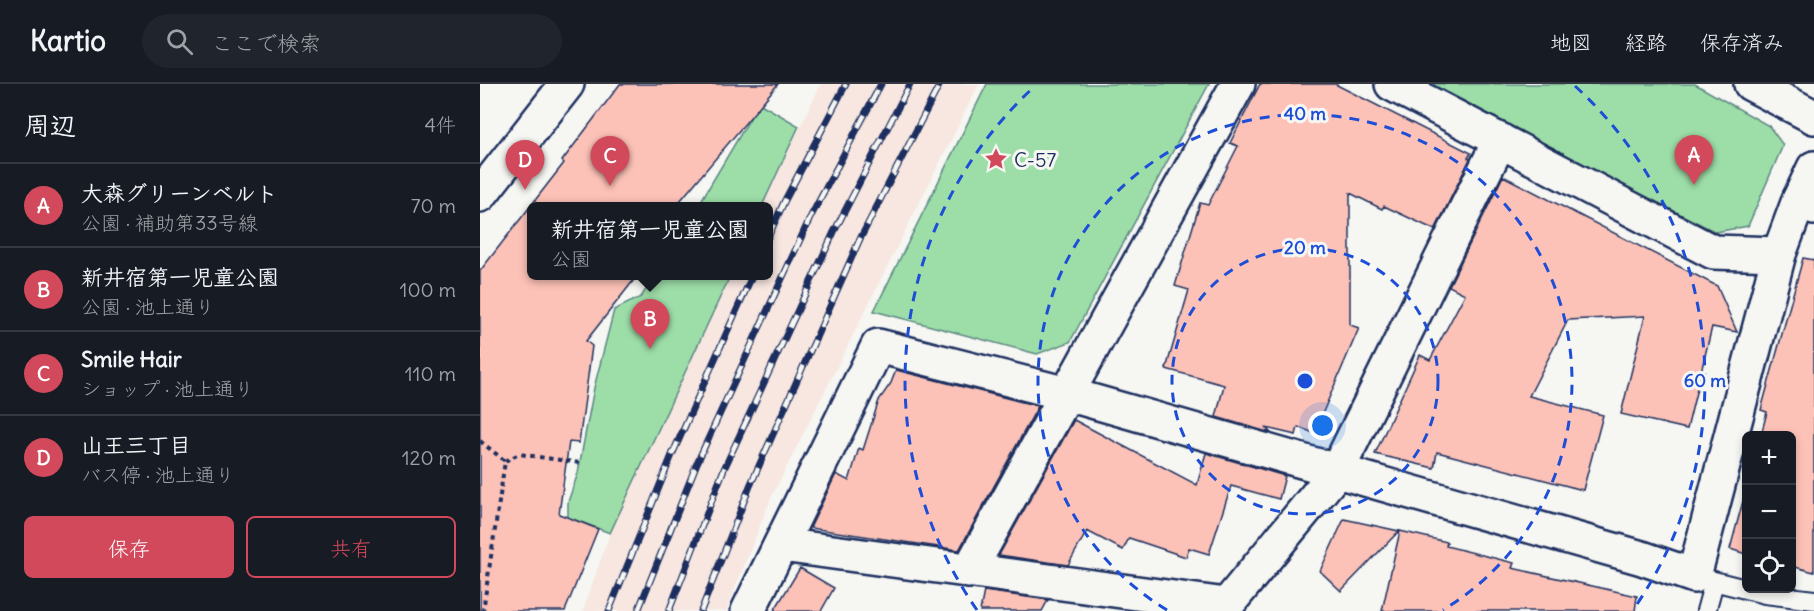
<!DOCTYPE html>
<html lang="ja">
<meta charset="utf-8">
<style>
:root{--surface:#171b24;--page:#20242c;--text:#f1f3f6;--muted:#9ea1a6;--line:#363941;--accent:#d1495b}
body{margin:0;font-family:Delius,"Klee One",sans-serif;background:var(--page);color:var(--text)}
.controls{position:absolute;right:18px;bottom:18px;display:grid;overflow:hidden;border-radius:9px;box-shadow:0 3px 9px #0003}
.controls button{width:54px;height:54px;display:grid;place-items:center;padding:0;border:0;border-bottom:2px solid var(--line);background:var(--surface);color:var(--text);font:30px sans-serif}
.you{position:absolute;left:843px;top:342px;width:21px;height:21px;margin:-15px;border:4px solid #fff;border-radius:50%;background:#1a73e8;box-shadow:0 0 0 9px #1a73e833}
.badge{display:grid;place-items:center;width:39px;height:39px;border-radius:50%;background:var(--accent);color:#fff;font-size:20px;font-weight:700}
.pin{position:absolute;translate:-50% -50px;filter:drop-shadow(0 2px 3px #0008)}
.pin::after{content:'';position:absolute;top:32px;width:21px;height:18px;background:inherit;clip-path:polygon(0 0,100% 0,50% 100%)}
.popup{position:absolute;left:47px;top:118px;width:246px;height:78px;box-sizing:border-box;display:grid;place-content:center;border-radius:9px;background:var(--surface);filter:drop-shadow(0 2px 4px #0005);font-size:20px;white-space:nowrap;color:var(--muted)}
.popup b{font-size:22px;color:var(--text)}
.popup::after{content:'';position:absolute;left:50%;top:100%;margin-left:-12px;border:12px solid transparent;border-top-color:var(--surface)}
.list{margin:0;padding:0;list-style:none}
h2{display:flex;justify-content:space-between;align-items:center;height:78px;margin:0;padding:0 24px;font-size:26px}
h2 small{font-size:20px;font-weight:400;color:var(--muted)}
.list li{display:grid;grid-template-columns:39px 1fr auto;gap:18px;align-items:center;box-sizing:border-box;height:84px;padding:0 24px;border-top:2px solid var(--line)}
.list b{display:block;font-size:22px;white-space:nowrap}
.list p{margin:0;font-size:20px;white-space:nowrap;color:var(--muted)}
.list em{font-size:20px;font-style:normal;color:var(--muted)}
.actions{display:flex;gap:12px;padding:18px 24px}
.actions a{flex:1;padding:14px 0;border:2px solid var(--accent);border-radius:9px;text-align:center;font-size:21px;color:var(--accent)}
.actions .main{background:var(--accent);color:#fff}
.icon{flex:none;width:33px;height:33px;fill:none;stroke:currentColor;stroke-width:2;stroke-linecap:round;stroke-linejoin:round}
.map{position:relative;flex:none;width:1334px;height:527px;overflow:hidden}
header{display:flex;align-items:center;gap:36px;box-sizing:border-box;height:84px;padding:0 30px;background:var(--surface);border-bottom:2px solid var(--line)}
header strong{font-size:28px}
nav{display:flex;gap:33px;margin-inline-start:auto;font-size:21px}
.search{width:420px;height:54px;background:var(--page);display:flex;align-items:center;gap:15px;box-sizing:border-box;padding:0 21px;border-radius:33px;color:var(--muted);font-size:22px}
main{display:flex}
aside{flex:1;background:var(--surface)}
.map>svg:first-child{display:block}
.built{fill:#f8e6e0}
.green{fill:#9ddea8;stroke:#5c8683;stroke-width:1.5}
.building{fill:#fdc2b7;stroke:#1b2f5e;stroke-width:1.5}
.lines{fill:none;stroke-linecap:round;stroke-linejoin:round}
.service-casing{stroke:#1b2f5e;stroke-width:22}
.minor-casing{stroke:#1b2f5e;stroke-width:38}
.tertiary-casing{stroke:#1b2f5e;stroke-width:38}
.secondary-casing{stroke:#1b2f5e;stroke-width:38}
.path{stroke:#1b2f5e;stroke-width:4;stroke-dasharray:4.5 4.5;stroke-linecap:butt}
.service{stroke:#f6f6f2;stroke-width:18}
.minor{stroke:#f6f6f2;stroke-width:33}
.tertiary{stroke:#f6f6f2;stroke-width:33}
.secondary{stroke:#f6f6f2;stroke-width:33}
.rail-casing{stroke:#1b2f5e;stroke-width:7}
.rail{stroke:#f6f6f2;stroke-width:4.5;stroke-dasharray:14;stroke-linecap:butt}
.ring{fill:none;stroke:#1d4ed8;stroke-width:3;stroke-dasharray:10 8}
.labels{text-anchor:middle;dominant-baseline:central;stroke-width:6;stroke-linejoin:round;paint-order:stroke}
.poi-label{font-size:20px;fill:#1b2f5e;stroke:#f6f6f2;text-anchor:start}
.centre{fill:#1d4ed8;stroke:#f6f6f2;stroke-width:3}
.ring-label{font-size:18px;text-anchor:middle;font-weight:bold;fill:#1d4ed8;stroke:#f6f6f2;stroke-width:6;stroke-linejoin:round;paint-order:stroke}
</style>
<header>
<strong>Kartio</strong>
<div class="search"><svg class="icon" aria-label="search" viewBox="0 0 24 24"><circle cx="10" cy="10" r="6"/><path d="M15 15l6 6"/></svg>ここで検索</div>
<nav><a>地図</a><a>経路</a><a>保存済み</a></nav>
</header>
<main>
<aside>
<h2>周辺<small>4件</small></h2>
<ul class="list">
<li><span class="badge">A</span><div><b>大森グリーンベルト</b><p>公園 · 補助第33号線</p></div><em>70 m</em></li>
<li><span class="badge">B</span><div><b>新井宿第一児童公園</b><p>公園 · 池上通り</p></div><em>100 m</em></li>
<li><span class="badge">C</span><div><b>Smile Hair</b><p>ショップ · 池上通り</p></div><em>110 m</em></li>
<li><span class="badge">D</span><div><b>山王三丁目</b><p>バス停 · 池上通り</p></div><em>120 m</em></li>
</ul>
<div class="actions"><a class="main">保存</a><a>共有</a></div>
</aside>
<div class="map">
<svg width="1334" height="527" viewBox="0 0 1334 527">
<rect width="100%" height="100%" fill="#f6f6f2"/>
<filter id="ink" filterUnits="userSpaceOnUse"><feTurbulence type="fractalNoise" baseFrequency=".0167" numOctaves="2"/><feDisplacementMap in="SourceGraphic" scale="12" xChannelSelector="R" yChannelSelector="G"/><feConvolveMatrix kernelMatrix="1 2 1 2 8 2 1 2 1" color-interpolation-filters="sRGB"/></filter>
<g filter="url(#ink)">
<!-- built -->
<path class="built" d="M 341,0 L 499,0 L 290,416 L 246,527 L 103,527 L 130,449 L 250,192 L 288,192 L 288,122 L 282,122 Z"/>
<!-- green -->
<path class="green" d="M 507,0 L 729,0 L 590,258 L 557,270 L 394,227 Z
M 939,0 L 1215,0 L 1289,42 L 1303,61 L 1268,142 L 1236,148 Z
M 279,19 L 319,42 L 282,122 L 218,122 Z
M 175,192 L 250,192 L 130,449 L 88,433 L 88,418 L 98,389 L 114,304 L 134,226 L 161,213 Z"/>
<!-- building -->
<path class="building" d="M 140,0 L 298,0 L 195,123 L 51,123 L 51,192 L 157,192 L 106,257 L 112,262 L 99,359 L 89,358 L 79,430 L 118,445 L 85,527 L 0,527 L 0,187 L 84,79 L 82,77 Z
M 780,0 L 855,0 L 991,69 L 988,74 L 990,75 L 955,146 L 904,122 L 902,125 L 870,109 L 870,241 L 879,244 L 834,349 L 818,343 L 816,351 L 786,344 L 791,349 L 736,333 L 744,301 L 686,285 L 709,206 L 695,202 L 720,119 L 728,121 L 758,62 L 750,59 Z
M 1023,92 L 1237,202 L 1257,248 L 1232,243 L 1207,345 L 1141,330 L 1165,232 L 1088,236 L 1049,312 L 1123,331 L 1103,406 L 957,368 L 954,384 L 895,370 L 940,271 L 950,276 L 985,210 L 969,202 Z
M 1323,174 L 1334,176 L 1334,488 L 1311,482 L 1311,351 L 1281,351 L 1287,328 L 1281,326 Z
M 416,286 L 558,322 L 479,466 L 330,444 L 356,390 L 369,397 L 379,364 L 383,366 L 399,316 L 411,299 Z
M 594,336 L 717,401 L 726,369 L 805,392 L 799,415 L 751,402 L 729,470 L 709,464 L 706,473 L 649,454 L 643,466 L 607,447 L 588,481 L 519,471 Z
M 1266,406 L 1266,470 L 1250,465 Z
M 864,435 L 919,447 L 861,507 L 840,487 Z
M 920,447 L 967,458 L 966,462 L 1034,479 L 1032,484 L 1157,512 L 1155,527 L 902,527 Z
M 320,484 L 354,504 L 341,527 L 294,527 Z
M 504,507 L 568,516 L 562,527 L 500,527 Z"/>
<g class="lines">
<!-- service casing -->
<g class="service-casing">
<path id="service" d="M 1214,492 L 1285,510 L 1334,516
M 1226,527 L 1234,498"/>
</g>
<!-- minor casing -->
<g class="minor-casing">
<path id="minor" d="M 912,0 L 1233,168 L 1299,170
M 1271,0 L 1334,33
M 301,461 L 746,521
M 489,487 L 758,0
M 268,527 L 398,262 L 587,310 L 1162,474 L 1214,492 L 1299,170 L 1319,116 L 1334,84
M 742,527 L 857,387 L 1020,56"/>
</g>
<!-- tertiary casing -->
<g class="tertiary-casing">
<path id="tertiary" d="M 1319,116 L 1334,124"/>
</g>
<!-- secondary casing -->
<g class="secondary-casing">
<path id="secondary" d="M 0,111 L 87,0"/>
</g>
<!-- path -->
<path class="path" d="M 0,357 L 25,377 L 3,527
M 25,377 L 39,370 L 100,379"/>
<!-- service -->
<use href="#service" class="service"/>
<!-- minor -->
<use href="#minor" class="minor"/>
<!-- tertiary -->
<use href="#tertiary" class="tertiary"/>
<!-- secondary -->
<use href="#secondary" class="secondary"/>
<!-- rail casing -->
<g class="rail-casing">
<path id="rail" d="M 288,153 L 305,116 L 366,0
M 129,527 L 192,371 L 272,192
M 158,527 L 217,379 L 331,132 L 401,0
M 189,527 L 244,385 L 354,148 L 430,0
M 221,527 L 270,402 L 379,157 L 460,0"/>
</g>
<!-- rail -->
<use href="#rail" class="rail"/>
</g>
</g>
<!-- distance rings -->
<g class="ring">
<circle cx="825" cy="297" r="133"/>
<path d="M687 526A267 267 0 1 1 963 526"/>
<path d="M497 526A400 400 0 0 1 555 2M1095 2A400 400 0 0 1 1153 526"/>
</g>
<!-- icons -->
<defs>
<g id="sight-bare" transform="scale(1.8)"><path d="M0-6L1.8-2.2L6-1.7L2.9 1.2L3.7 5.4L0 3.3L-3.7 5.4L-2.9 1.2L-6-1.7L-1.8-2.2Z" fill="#d1495b" stroke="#f6f6f2" stroke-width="2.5" paint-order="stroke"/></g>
</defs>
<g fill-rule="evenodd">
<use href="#sight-bare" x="516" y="75"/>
</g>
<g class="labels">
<!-- poi labels -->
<g class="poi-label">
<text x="534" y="75">C-57</text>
</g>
</g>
<circle cx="825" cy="297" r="9" class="centre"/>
<g class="ring-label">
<text x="825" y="36">40 m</text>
<text x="825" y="170">20 m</text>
<text x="1225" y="303">60 m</text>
</g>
</svg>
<div class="controls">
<button>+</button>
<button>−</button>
<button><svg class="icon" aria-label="locate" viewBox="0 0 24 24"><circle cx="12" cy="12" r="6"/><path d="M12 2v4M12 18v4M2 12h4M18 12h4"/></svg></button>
</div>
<div class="you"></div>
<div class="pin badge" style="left:1214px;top:101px">A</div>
<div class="pin badge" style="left:170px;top:265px">B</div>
<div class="popup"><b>新井宿第一児童公園</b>公園</div>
<div class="pin badge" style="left:130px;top:102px">C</div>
<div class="pin badge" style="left:45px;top:106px">D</div>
</div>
</main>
